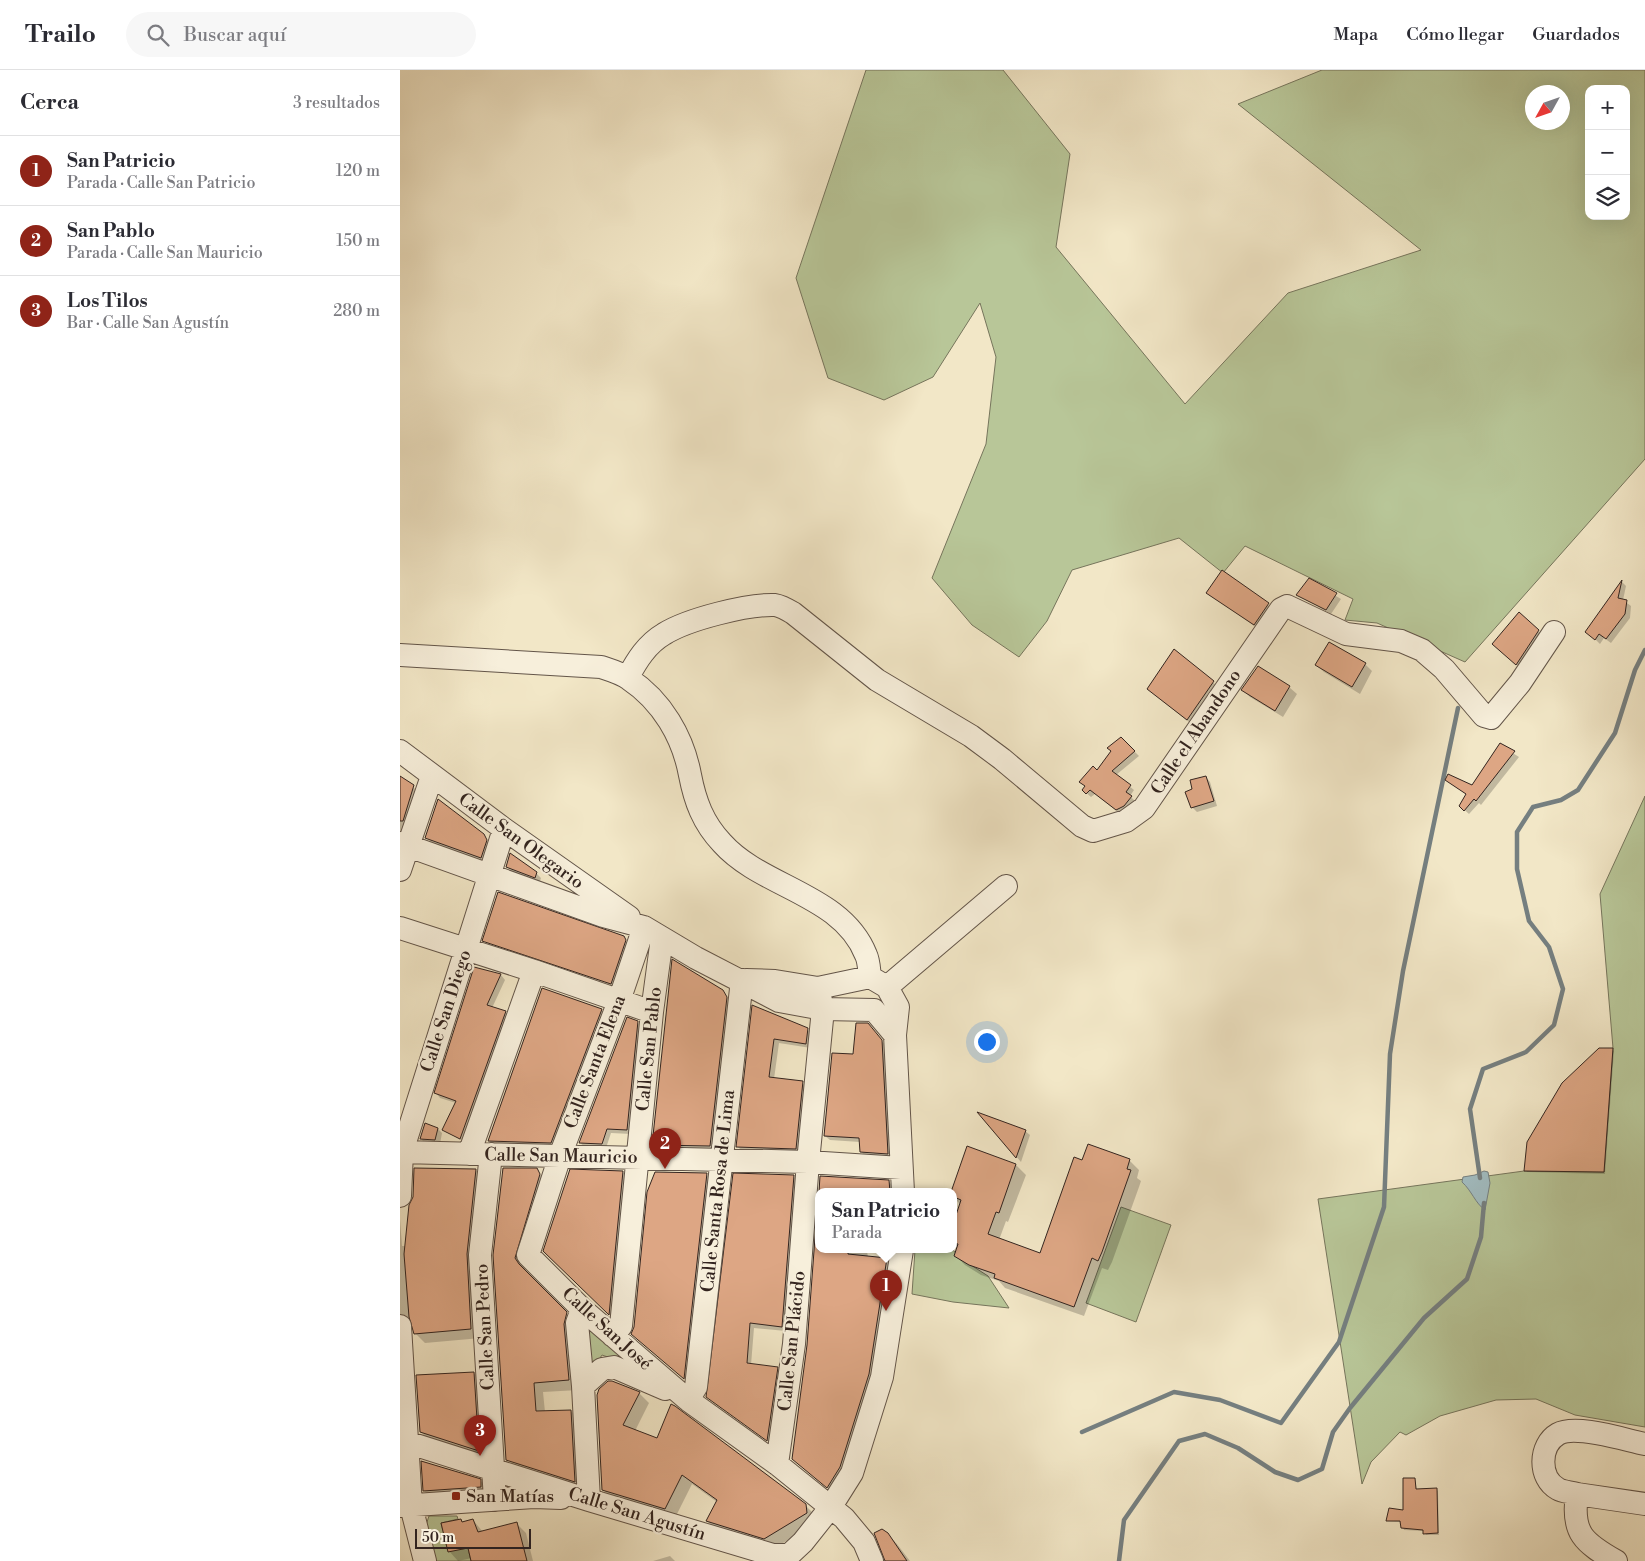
<!DOCTYPE html>
<html lang="es">
<meta charset="utf-8">
<style>
:root{--surface:#fff;--page:#f7f7f7;--text:#2b2b33;--muted:#7c7c81;--line:#e1e1e2;--accent:#8f2418}
body{margin:0;font-family:"Libre Bodoni",serif;background:var(--page);color:var(--text)}
.controls{position:absolute;right:15px;top:15px;display:grid;overflow:hidden;border-radius:10px;box-shadow:0 5px 20px #0002}
.controls button{width:45px;height:45px;display:grid;place-items:center;padding:0;border:0;border-bottom:1px solid var(--line);background:var(--surface);color:var(--text);font:25px sans-serif}
.compass{position:absolute;left:1125px;top:15px;width:45px;height:45px;border-radius:50%;background:var(--surface);box-shadow:0 5px 20px #0002;rotate:230deg}
.scale{position:absolute;left:15px;bottom:12px;width:116px;box-sizing:border-box;padding-left:5px;border:2px solid #33241f;border-top:0;font-size:14px;line-height:18px;white-space:nowrap;color:#33241f;-webkit-text-stroke:4px #f7efdb;paint-order:stroke}
.you{position:absolute;left:586px;top:971px;width:18px;height:18px;margin:-12px;border:4px solid #fff;border-radius:50%;background:#1a73e8;box-shadow:0 0 0 8px #1a73e833}
.badge{display:grid;place-items:center;width:32px;height:32px;border-radius:50%;background:var(--accent);color:#fff;font-size:16px;font-weight:700}
.pin{position:absolute;translate:-50% -41px;filter:drop-shadow(0 1px 2px #0008)}
.pin::after{content:'';position:absolute;top:26px;width:18px;height:15px;background:inherit;clip-path:polygon(0 0,100% 0,50% 100%)}
.popup{position:absolute;left:415px;top:1118px;width:142px;height:65px;box-sizing:border-box;display:grid;place-content:center;border-radius:10px;background:var(--surface);filter:drop-shadow(0 1px 4px #0005);font-size:16px;white-space:nowrap;color:var(--muted)}
.popup b{font-size:19px;color:var(--text)}
.popup::after{content:'';position:absolute;left:50%;top:100%;margin-left:-10px;border:10px solid transparent;border-top-color:var(--surface)}
.list{margin:0;padding:0;list-style:none}
h2{display:flex;justify-content:space-between;align-items:center;height:65px;margin:0;padding:0 20px;font-size:21px}
h2 small{font-size:16px;font-weight:400;color:var(--muted)}
.list li{display:grid;grid-template-columns:32px 1fr auto;gap:15px;align-items:center;box-sizing:border-box;height:70px;padding:0 20px;border-top:1px solid var(--line)}
.list b{display:block;font-size:19px;white-space:nowrap}
.list p{margin:0;font-size:16px;white-space:nowrap;color:var(--muted)}
.list em{font-size:16px;font-style:normal;color:var(--muted)}
.icon{flex:none;width:28px;height:28px;fill:none;stroke:currentColor;stroke-width:2;stroke-linecap:round;stroke-linejoin:round}
.map{position:relative;flex:none;width:1245px;height:1491px;overflow:hidden}
header{display:flex;align-items:center;gap:30px;box-sizing:border-box;height:70px;padding:0 25px;background:var(--surface);border-bottom:1px solid var(--line)}
header strong{font-size:24px}
nav{display:flex;gap:28px;margin-inline-start:auto;font-size:18px}
.search{width:350px;height:45px;background:var(--page);display:flex;align-items:center;gap:12px;box-sizing:border-box;padding:0 18px;border-radius:28px;color:var(--muted);font-size:19px}
main{display:flex}
aside{flex:1;background:var(--surface)}
.map>svg:first-child{display:block}
.green{fill:#b8c698;stroke:#76755c;fill-rule:evenodd}
.water{fill:#a1bcc1;stroke:#757f80}
.shadow{fill:#0003}
.lines{fill:none;stroke-linecap:round;stroke-linejoin:round}
.stream{stroke:#757f80;stroke-width:4.5}
.building{fill:#dda684;stroke:#33241f}
.minor-casing{stroke:#635549;stroke-width:24}
.minor{stroke:#f7efdb;stroke-width:22}
.poi-dot{fill:#8f2418;stroke:#f7efdb;stroke-width:2}
.labels{text-anchor:middle;dominant-baseline:central;stroke-width:4.5;stroke-linejoin:round;paint-order:stroke}
.street-label{font-size:18px;fill:#33241f;stroke:#f7efdb}
.poi-label{font-size:18px;fill:#33241f;stroke:#f7efdb;text-anchor:start}
</style>
<header>
<strong>Trailo</strong>
<div class="search"><svg class="icon" aria-label="search" viewBox="0 0 24 24"><circle cx="10" cy="10" r="6"/><path d="M15 15l6 6"/></svg>Buscar aquí</div>
<nav><a>Mapa</a><a>Cómo llegar</a><a>Guardados</a></nav>
</header>
<main>
<aside>
<h2>Cerca<small>3 resultados</small></h2>
<ul class="list">
<li><span class="badge">1</span><div><b>San Patricio</b><p>Parada · Calle San Patricio</p></div><em>120 m</em></li>
<li><span class="badge">2</span><div><b>San Pablo</b><p>Parada · Calle San Mauricio</p></div><em>150 m</em></li>
<li><span class="badge">3</span><div><b>Los Tilos</b><p>Bar · Calle San Agustín</p></div><em>280 m</em></li>
</ul>
</aside>
<div class="map">
<svg width="1245" height="1491" viewBox="0 0 1245 1491">
<rect width="100%" height="100%" fill="#f2e7c7"/>
<filter id="stains"><feTurbulence type="fractalNoise" baseFrequency=".004" numOctaves="4"/><feColorMatrix values="0 0 0 0 .2 0 0 0 0 .09 0 0 0 0 .02 0 0 0 .5 -.17"/></filter>
<radialGradient id="worn" r=".72"><stop offset=".6" stop-color="#630" stop-opacity="0"/><stop offset="1" stop-color="#630" stop-opacity=".3"/></radialGradient>
<!-- green -->
<path class="green" d="M 466,0 L 603,0 L 670,84 L 656,177 L 785,334 L 888,223 L 1021,180 L 838,34 L 922,0 L 1245,0 L 1245,389 L 1065,592 L 977,553 L 945,550 L 953,529 L 845,476 L 823,503 L 779,468 L 672,500 L 647,551 L 619,587 L 572,555 L 532,508 L 586,374 L 596,287 L 580,233 L 533,307 L 484,330 L 428,308 L 396,208 ZM 1189,19 L 1226,19 L 1226,146 L 1189,146 ZM 1132,22 L 1162,22 L 1162,52 L 1132,52 Z
M 1245,726 L 1245,1357 L 1175,1345 L 1136,1329 L 1096,1330 L 1040,1346 L 1006,1365 L 1000,1362 L 971,1392 L 962,1414 L 918,1129 L 1124,1101 L 1204,1102 L 1213,978 L 1200,824 Z
M 721,1137 L 771,1155 L 736,1252 L 686,1233 Z
M 515,1180 L 553,1180 L 560,1188 L 588,1206 L 609,1238 L 553,1232 L 512,1224 Z
M 183,1252 L 227,1286 L 222,1292 L 202,1285 L 193,1299 Z
M 29,1446 L 57,1446 L 58,1449 L 41,1453 L 48,1481 L 68,1478 L 71,1491 L 35,1491 L 26,1455 Z"/>
<!-- water -->
<path class="water" d="M 1084,1101 L 1088,1102 L 1090,1113 L 1085,1140 C 1075,1133 1072,1121 1062,1112 L 1063,1107 L 1075,1105 Z"/>
<!-- shadow -->
<path class="shadow" d="M 822,502 L 876,541 L 861,561 L 808,522 Z
M 909,510 L 941,529 L 931,544 L 898,525 Z
M 1222,512 L 1226,516 L 1223,530 L 1231,536 L 1230,548 L 1211,573 L 1204,568 L 1200,574 L 1187,561 Z
M 1119,544 L 1146,568 L 1124,601 L 1101,581 Z
M 774,581 L 821,619 L 795,657 L 748,619 Z
M 965,594 L 972,601 L 960,624 L 924,602 L 916,595 Z
M 889,617 L 897,624 L 883,647 L 850,627 L 843,620 Z
M 721,668 L 739,686 L 716,705 L 734,720 L 730,726 L 735,731 L 721,744 L 695,724 L 691,727 L 683,720 L 686,717 L 681,712 L 697,701 Z
M 1100,675 L 1119,687 L 1081,735 L 1079,733 L 1069,744 L 1060,736 L 1067,725 L 1047,710 L 1073,716 Z
M 806,707 L 810,712 L 817,736 L 797,742 L 792,737 Z
M 0,708 L 18,721 L 0,766 Z
M 83,765 L 91,776 L 86,792 L 31,772 L 26,768 Z
M 107,797 L 136,803 L 141,808 L 140,811 L 112,801 Z
M 223,868 L 228,873 L 216,918 L 89,875 L 84,870 Z
M 75,898 L 101,905 L 105,910 L 92,938 L 105,942 L 110,947 L 65,1073 L 44,1059 L 56,1033 L 40,1028 L 36,1023 Z
M 322,921 L 331,932 L 314,1081 L 258,1079 L 253,1075 Z
M 353,937 L 407,959 L 412,964 L 411,978 L 379,973 L 374,1009 L 402,1013 L 407,1017 L 400,1083 L 342,1081 L 338,1077 Z
M 201,940 L 206,944 L 156,1077 L 94,1075 L 89,1071 Z
M 237,952 L 242,957 L 231,1064 L 211,1063 L 206,1078 L 185,1077 L 180,1073 Z
M 472,959 L 486,976 L 492,1088 L 466,1086 L 461,1082 L 460,1072 L 430,1070 L 425,1066 L 454,986 Z
M 1212,979 L 1214,981 L 1205,1104 L 1127,1102 L 1126,1100 Z
M 581,1045 L 625,1061 L 630,1065 L 621,1092 Z
M 38,1059 L 42,1063 L 40,1074 L 26,1074 L 21,1069 Z
M 568,1078 L 616,1095 L 626,1105 L 608,1152 L 606,1151 L 599,1170 L 640,1185 L 683,1091 L 729,1090 L 739,1100 L 737,1108 L 741,1111 L 739,1117 L 712,1192 L 708,1200 L 702,1198 L 684,1246 L 605,1218 L 599,1211 L 581,1205 L 565,1195 L 555,1185 L 557,1179 L 554,1175 L 554,1155 L 561,1135 L 554,1128 L 552,1122 Z
M 76,1100 L 86,1110 L 81,1268 L 25,1273 L 15,1263 L 13,1254 L 10,1252 L 0,1258 L 0,1149 L 2,1176 L 6,1176 Z
M 136,1100 L 150,1115 L 125,1198 L 128,1206 L 176,1254 L 179,1320 L 143,1322 L 145,1342 L 171,1341 L 181,1351 L 184,1421 L 117,1399 L 107,1389 L 94,1185 Z
M 223,1102 L 227,1106 L 213,1248 L 144,1181 Z
M 306,1104 L 311,1109 L 288,1312 L 238,1269 Z
M 393,1106 L 398,1111 L 386,1261 L 354,1258 L 351,1295 L 377,1298 L 382,1302 L 372,1374 L 313,1332 Z
M 421,1107 L 489,1112 L 493,1116 L 494,1122 L 420,1122 Z
M 418,1143 L 418,1180 L 467,1180 L 468,1188 L 487,1189 L 492,1194 L 473,1309 L 444,1402 L 433,1421 L 398,1394 Z
M 74,1303 L 84,1313 L 88,1390 L 31,1372 L 21,1362 Z
M 239,1323 L 249,1333 L 235,1361 L 405,1435 L 416,1446 L 416,1453 L 375,1478 L 317,1461 L 307,1451 L 317,1432 L 292,1414 L 275,1448 L 213,1430 L 203,1420 L 198,1326 Z
M 80,1410 L 87,1418 L 88,1424 L 32,1428 L 24,1421 Z
M 1015,1410 L 1017,1420 L 1036,1419 L 1038,1421 L 1039,1465 L 1026,1465 L 1024,1461 L 1004,1460 L 1001,1452 L 987,1451 L 1005,1441 Z
M 60,1450 L 63,1453 L 73,1450 L 83,1462 L 116,1453 L 126,1463 L 133,1491 L 73,1491 L 72,1488 L 58,1491 L 49,1481 Z
M 487,1464 L 497,1474 L 510,1491 L 486,1491 Z
M 270,1486 L 275,1491 L 253,1491 Z"/>
<g class="lines">
<!-- stream -->
<path class="stream" d="M 1080,1108 L 1070,1039 L 1083,999 L 1126,982 L 1154,955 L 1163,919 L 1149,877 L 1129,851 L 1117,799 L 1117,762 L 1133,737 L 1161,730 L 1178,720 L 1215,663 L 1235,600 L 1245,580
M 682,1362 L 774,1322 L 820,1330 L 881,1353 L 939,1272 L 984,1137 L 990,984 L 1003,901 L 1058,638
M 719,1491 L 724,1450 L 779,1371 L 805,1364 L 838,1378 L 875,1402 L 898,1410 L 922,1399 L 933,1362 L 950,1338 L 1024,1248 L 1067,1209 L 1081,1167 L 1084,1133"/>
</g>
<!-- building -->
<path class="building" d="M 822,500 L 869,533 L 854,555 L 806,523 Z
M 909,508 L 937,523 L 926,540 L 896,525 Z
M 1222,510 L 1218,528 L 1227,530 L 1225,544 L 1206,569 L 1199,564 L 1195,570 L 1185,562 Z
M 1119,542 L 1139,560 L 1116,595 L 1092,574 Z
M 929,572 L 966,593 L 952,617 L 915,595 Z
M 774,579 L 814,611 L 787,650 L 747,619 Z
M 858,596 L 890,616 L 875,641 L 841,620 Z
M 721,667 L 735,681 L 712,701 L 731,715 L 726,722 L 732,726 L 724,736 L 716,740 L 690,720 L 686,724 L 682,720 L 685,716 L 679,712 L 693,696 L 697,700 L 711,681 L 707,678 Z
M 1100,673 L 1115,681 L 1076,731 L 1074,729 L 1064,741 L 1059,736 L 1066,724 L 1045,710 L 1048,704 L 1072,715 Z
M 0,706 L 14,715 L 3,751 L 0,751 Z
M 806,706 L 814,731 L 791,738 L 785,722 L 792,719 L 790,710 Z
M 38,729 L 84,764 L 87,770 L 81,788 L 25,768 Z
M 110,783 L 137,802 L 135,808 L 106,797 Z
M 98,822 L 224,866 L 226,870 L 211,914 L 82,871 Z
M 272,889 L 323,920 L 327,927 L 310,1076 L 252,1075 Z
M 74,897 L 101,904 L 87,935 L 106,941 L 60,1069 L 42,1060 L 56,1031 L 34,1023 Z
M 142,918 L 202,939 L 151,1073 L 88,1071 Z
M 352,935 L 408,958 L 406,974 L 374,969 L 369,1007 L 403,1011 L 396,1079 L 336,1077 Z
M 227,947 L 238,951 L 227,1060 L 207,1059 L 202,1074 L 179,1073 Z
M 456,953 L 468,953 L 482,970 L 488,1084 L 460,1082 L 459,1068 L 424,1066 L 432,983 L 453,984 Z
M 1199,978 L 1213,978 L 1204,1102 L 1124,1101 L 1127,1072 L 1162,1013 Z
M 577,1042 L 626,1060 L 616,1088 Z
M 25,1053 L 38,1058 L 35,1070 L 20,1069 Z
M 688,1074 L 730,1089 L 727,1099 L 731,1100 L 702,1182 L 698,1191 L 692,1188 L 674,1237 L 594,1208 L 595,1204 L 569,1195 L 554,1186 L 558,1174 L 554,1173 L 554,1151 L 561,1130 L 554,1127 L 554,1122 L 551,1122 L 567,1076 L 616,1094 L 599,1143 L 596,1142 L 588,1164 L 640,1183 L 674,1087 L 682,1090 Z
M 14,1098 L 76,1099 L 67,1184 L 71,1259 L 14,1264 L 9,1247 L 4,1184 L 9,1135 L 13,1127 Z
M 103,1098 L 137,1098 L 140,1104 L 115,1188 L 119,1194 L 167,1242 L 164,1254 L 169,1310 L 134,1313 L 136,1341 L 171,1340 L 175,1412 L 106,1390 L 93,1185 Z
M 170,1099 L 223,1101 L 209,1245 L 143,1181 Z
M 255,1102 L 307,1103 L 284,1309 L 231,1264 L 234,1257 L 247,1122 Z
M 333,1103 L 394,1105 L 382,1257 L 350,1253 L 347,1293 L 378,1297 L 367,1371 L 306,1327 Z
M 420,1106 L 489,1110 L 490,1122 L 419,1122 Z
M 418,1127 L 418,1180 L 448,1180 L 448,1184 L 487,1188 L 469,1304 L 440,1397 L 427,1418 L 392,1389 L 407,1275 Z
M 74,1302 L 79,1381 L 20,1362 L 16,1305 Z
M 208,1311 L 212,1311 L 240,1322 L 223,1355 L 257,1368 L 271,1334 L 275,1336 L 406,1434 L 407,1443 L 364,1469 L 306,1451 L 317,1430 L 282,1405 L 265,1439 L 202,1420 L 197,1325 L 199,1319 Z
M 21,1391 L 81,1409 L 81,1417 L 23,1421 Z
M 1003,1408 L 1015,1408 L 1016,1419 L 1037,1418 L 1038,1463 L 1023,1464 L 1023,1460 L 1001,1458 L 1000,1451 L 986,1451 L 989,1438 L 1003,1440 Z
M 61,1449 L 62,1452 L 73,1449 L 78,1462 L 117,1452 L 127,1491 L 71,1491 L 68,1478 L 48,1482 L 41,1453 Z
M 482,1459 L 488,1463 L 507,1491 L 485,1491 L 474,1463 Z"/>
<g class="lines">
<!-- minor casing -->
<g class="minor-casing">
<path id="minor" d="M 0,585 L 201,597 C 210,600 221,603 229,609 C 262,631 283,667 290,705 C 295,731 303,753 322,773 C 362,818 442,824 466,885 C 469,891 469,900 470,907
M 228,607 C 237,590 247,574 264,564 C 288,549 348,534 375,535 C 381,536 388,540 393,543 L 477,610 L 571,666 L 602,689 L 682,756 L 693,761 L 726,751 L 744,738 L 881,539 L 887,536 L 946,564 L 1001,571 L 1022,580 L 1044,599 L 1084,646 L 1091,648 L 1120,613 L 1154,562
M 0,681 L 104,759 L 229,847
M 0,773 L 203,846 L 244,857 L 296,888 L 379,931 L 423,939 L 474,940 L 495,965
M 0,800 L 32,706
M 244,857 L 219,931 L 160,1086 L 128,1185 L 182,1239 L 288,1330 L 377,1394 L 444,1448 L 464,1472 L 472,1491
M 0,858 L 134,901 L 252,942
M 346,910 L 375,911 L 418,918 L 470,907 L 487,917 L 498,937 L 495,965 L 503,1122
M 487,917 L 606,816
M 0,1082 L 408,1092 L 501,1098
M 69,1084 L 134,901
M 91,1084 L 80,1185 L 95,1430
M 0,1126 L 2,1082 L 104,759
M 182,1239 L 177,1253 L 183,1316 L 189,1430
M 0,1256 L 11,1436 L 25,1491
M 213,1266 L 221,1256 L 252,942 L 262,868
M 183,1316 L 202,1299 L 214,1297 L 265,1319
M 288,1330 L 296,1317 L 342,910
M 0,1370 L 189,1430 L 373,1485 L 389,1485
M 377,1394 L 394,1274 L 408,1092 L 423,939 L 418,918
M 1177,1424 L 1245,1434
M 0,1436 L 134,1427 L 161,1428
M 389,1485 L 403,1472 L 430,1438 L 452,1403 L 482,1307 L 502,1180
M 1216,1491 C 1184,1473 1171,1463 1177,1424 C 1171,1422 1163,1422 1158,1419 C 1138,1408 1139,1375 1158,1364 C 1176,1354 1225,1370 1245,1374"/>
</g>
<!-- minor -->
<use href="#minor" class="minor"/>
</g>
<!-- markers -->
<rect class="poi-dot" x="51" y="1421" width="10" height="10" rx="2.5"/>
<g class="labels">
<!-- street labels -->
<g class="street-label">
<text transform="translate(796 662) rotate(-56)">Calle el Abandono</text>
<text transform="translate(121 771) rotate(36)">Calle San Olegario</text>
<text transform="translate(46 941) rotate(-72)">Calle San Diego</text>
<text transform="translate(249 979) rotate(-84)">Calle San Pablo</text>
<text transform="translate(195 992) rotate(-69)">Calle Santa Elena</text>
<text transform="translate(161 1086) rotate(1)">Calle San Mauricio</text>
<text transform="translate(318 1121) rotate(-84)">Calle Santa Rosa de Lima</text>
<text transform="translate(85 1257) rotate(-93)">Calle San Pedro</text>
<text transform="translate(207 1259) rotate(42)">Calle San José</text>
<text transform="translate(392 1271) rotate(-84)">Calle San Plácido</text>
<text transform="translate(237 1444) rotate(17)">Calle San Agustín</text>
</g>
<!-- poi labels -->
<g class="poi-label">
<text x="66" y="1426">San Matías</text>
</g>
</g>
<rect width="100%" height="100%" filter="url(#stains)"/>
<rect width="100%" height="100%" fill="url(#worn)"/>
</svg>
<div class="controls">
<button>+</button>
<button>−</button>
<button><svg class="icon" aria-label="layers" viewBox="0 0 24 24"><path d="M12 4l9 5-9 5-9-5zM3 14l9 5 9-5"/></svg></button>
</div>
<svg class="compass" viewBox="-18 -18 36 36"><path d="M0-13l5 13h-10z" fill="#e53935"/><path d="M0 13l5-13h-10z" fill="#7c7c81"/></svg>
<div class="scale">50 m</div>
<div class="you"></div>
<div class="pin badge" style="left:486px;top:1241px">1</div>
<div class="popup"><b>San Patricio</b>Parada</div>
<div class="pin badge" style="left:265px;top:1099px">2</div>
<div class="pin badge" style="left:80px;top:1386px">3</div>
</div>
</main>
